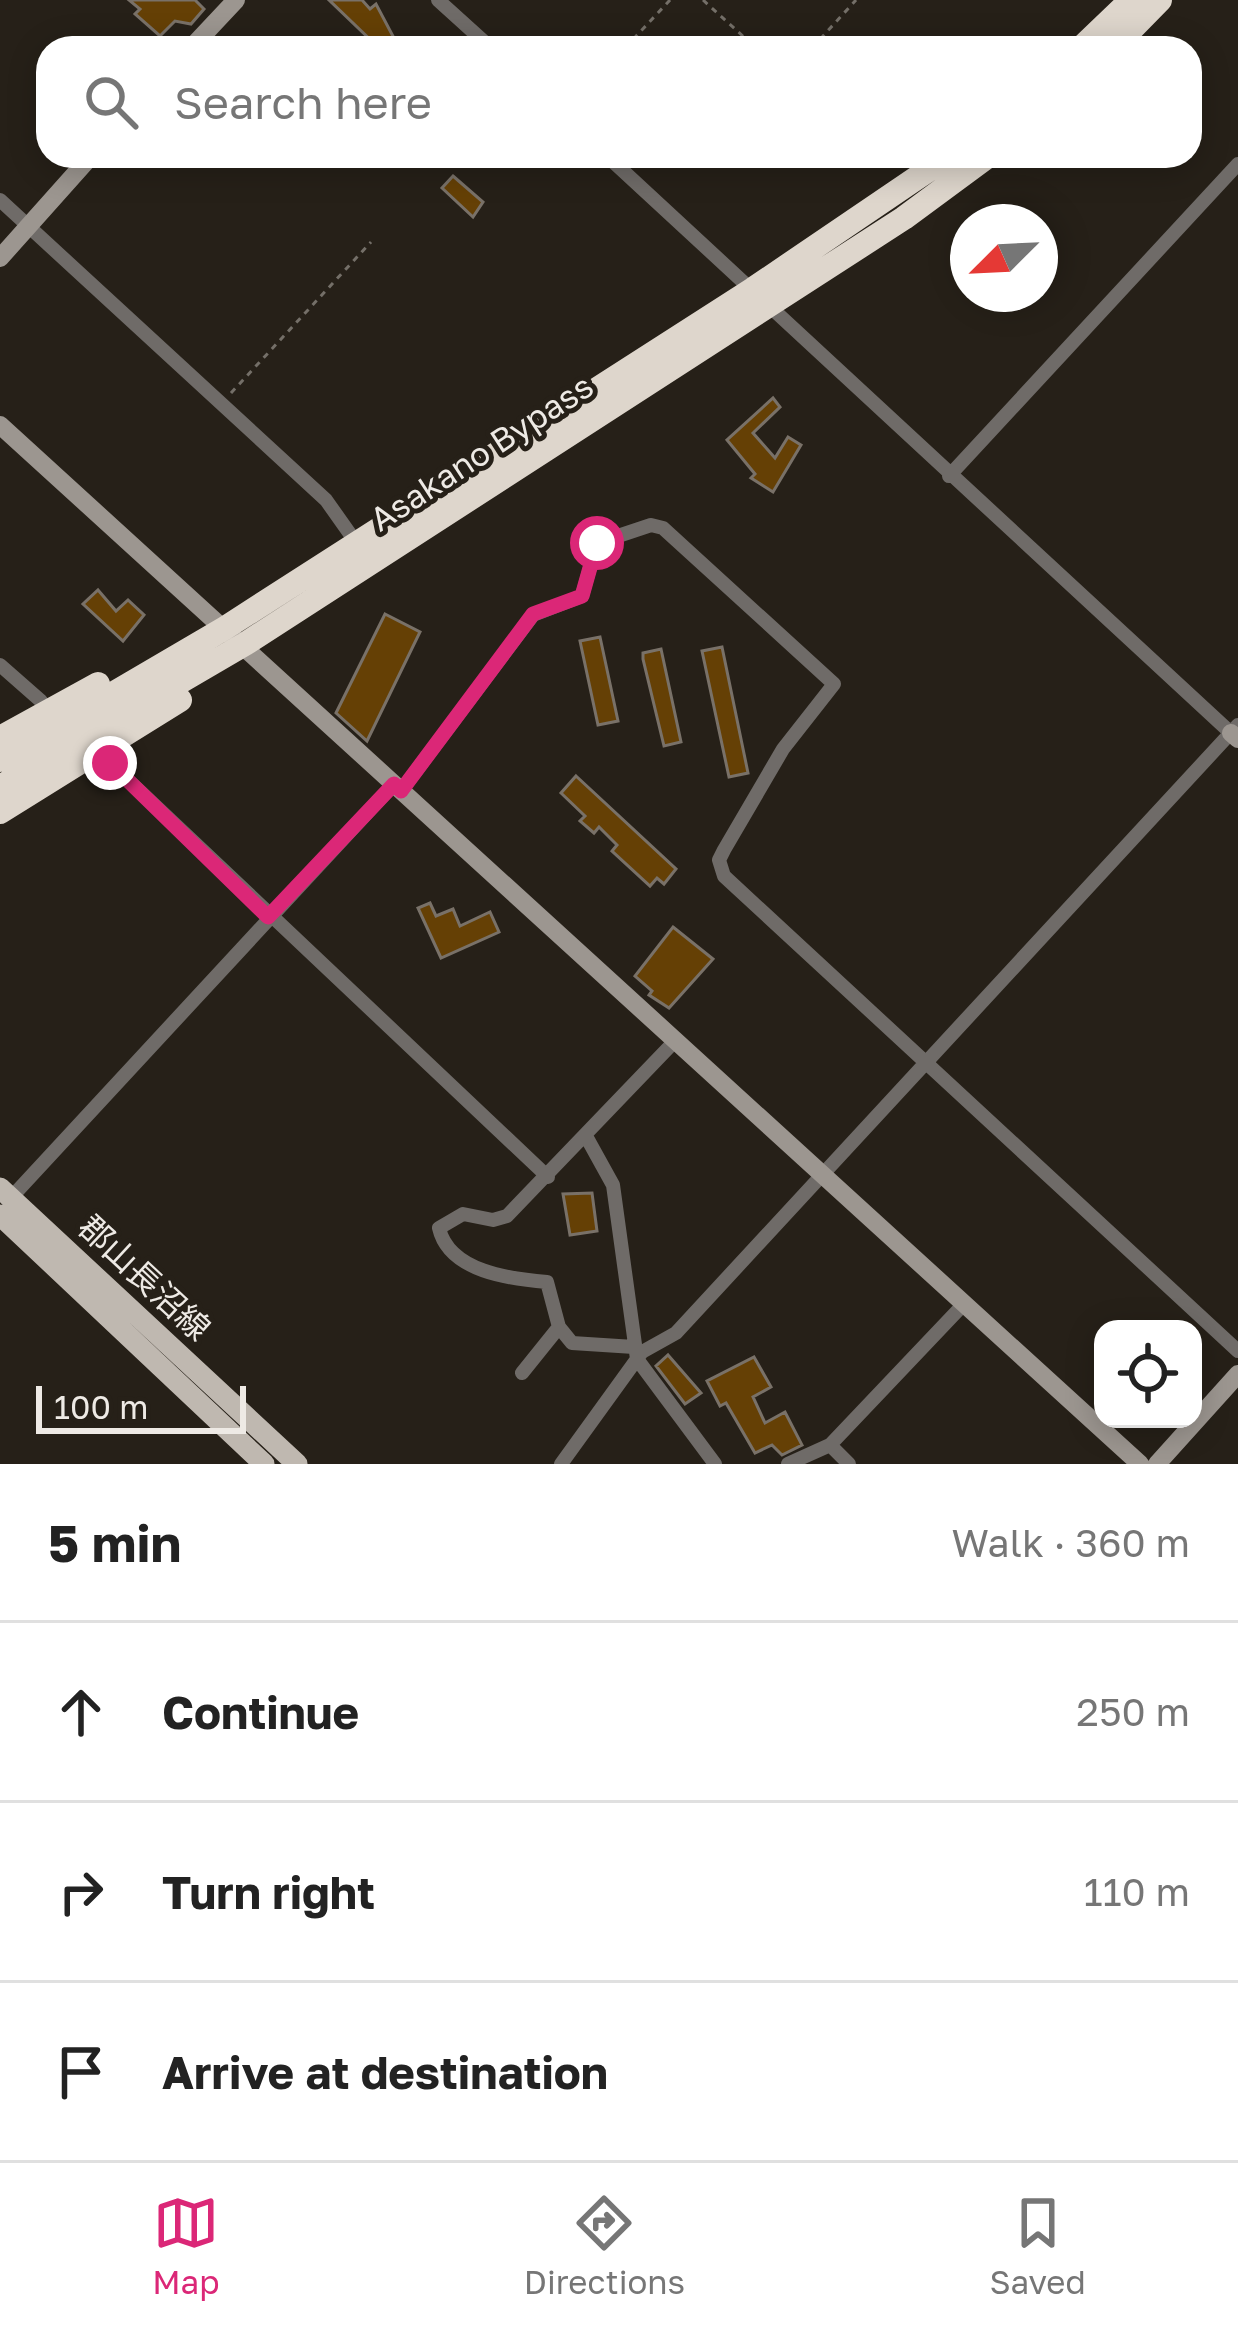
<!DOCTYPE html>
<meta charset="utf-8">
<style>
:root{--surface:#fff;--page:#f2f2f2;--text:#222;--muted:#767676;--line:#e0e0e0;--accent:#db2777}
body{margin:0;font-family:"Golos Text","Noto Sans JP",sans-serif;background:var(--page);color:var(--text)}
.controls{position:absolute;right:36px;bottom:36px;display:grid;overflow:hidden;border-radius:24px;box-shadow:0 6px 30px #0003}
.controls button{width:108px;height:108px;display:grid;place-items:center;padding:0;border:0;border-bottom:3px solid var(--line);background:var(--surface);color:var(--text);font:60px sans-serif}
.compass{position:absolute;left:950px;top:204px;width:108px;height:108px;border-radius:50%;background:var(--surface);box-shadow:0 6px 30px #0003;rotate:246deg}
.scale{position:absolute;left:36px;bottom:30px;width:210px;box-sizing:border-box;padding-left:12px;border:6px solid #eeeae5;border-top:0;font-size:33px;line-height:42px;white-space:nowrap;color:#eeeae5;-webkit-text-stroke:9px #262018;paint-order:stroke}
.stop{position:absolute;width:36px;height:36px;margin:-27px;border:9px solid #db2777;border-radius:50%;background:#fff}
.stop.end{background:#db2777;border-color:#fff;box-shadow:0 3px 12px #0008}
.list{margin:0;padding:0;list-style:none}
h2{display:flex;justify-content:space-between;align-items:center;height:156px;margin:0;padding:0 48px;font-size:51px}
h2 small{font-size:39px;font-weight:400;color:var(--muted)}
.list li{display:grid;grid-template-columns:78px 1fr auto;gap:36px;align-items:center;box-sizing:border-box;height:180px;padding:0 48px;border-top:3px solid var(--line)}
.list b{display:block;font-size:45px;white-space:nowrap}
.list em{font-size:39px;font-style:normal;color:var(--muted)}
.icon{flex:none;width:66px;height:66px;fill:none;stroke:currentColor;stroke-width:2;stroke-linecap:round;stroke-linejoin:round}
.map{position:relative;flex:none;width:1238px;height:1464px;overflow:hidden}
.search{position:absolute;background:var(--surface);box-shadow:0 6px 30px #0003;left:36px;right:36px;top:36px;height:132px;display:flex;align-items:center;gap:30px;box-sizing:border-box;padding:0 42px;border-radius:36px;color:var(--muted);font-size:45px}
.sheet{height:696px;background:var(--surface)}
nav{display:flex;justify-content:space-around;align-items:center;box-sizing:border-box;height:168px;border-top:3px solid var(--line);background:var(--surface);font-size:33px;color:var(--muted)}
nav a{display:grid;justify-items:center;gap:6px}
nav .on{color:var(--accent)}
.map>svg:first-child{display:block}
.building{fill:#654005;stroke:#797168;stroke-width:3}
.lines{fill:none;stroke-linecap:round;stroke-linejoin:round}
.path{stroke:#746f68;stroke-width:3;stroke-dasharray:6 6;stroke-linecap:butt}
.street{stroke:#6f6b68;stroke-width:14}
.secondary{stroke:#9c9690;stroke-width:18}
.primary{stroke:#bfb8b0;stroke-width:21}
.highway{stroke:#ded6cc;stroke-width:24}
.route{stroke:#db2777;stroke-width:15}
.labels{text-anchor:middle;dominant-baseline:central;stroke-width:10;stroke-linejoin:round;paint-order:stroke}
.street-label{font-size:33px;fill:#eeeae5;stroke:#262018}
</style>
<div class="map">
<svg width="1238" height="1464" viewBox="0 0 1238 1464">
<rect width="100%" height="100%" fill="#262018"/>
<!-- building -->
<path class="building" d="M 129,0 L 195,0 L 204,9 L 191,24 L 175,21 L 160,36 L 135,14 L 140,9 Z
M 329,0 L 362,0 L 370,9 L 376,4 L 396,42 L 379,48 Z
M 453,176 L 483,202 L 473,217 L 442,188 Z
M 773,398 L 780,407 L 753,433 L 775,458 L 788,437 L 801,445 L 773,492 L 751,478 L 755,474 L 727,440 Z
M 98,590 L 116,611 L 128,600 L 144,615 L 123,641 L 83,604 Z
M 385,614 L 420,632 L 367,741 L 336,713 Z
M 600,637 L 618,721 L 598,725 L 580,641 Z
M 722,647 L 748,773 L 729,777 L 702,651 Z
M 661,649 L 681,742 L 664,746 L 643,659 L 643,653 Z
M 576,776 L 676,869 L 664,884 L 657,878 L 650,886 L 612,851 L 617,845 L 599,827 L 594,833 L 580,821 L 585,816 L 561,793 Z
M 430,903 L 436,916 L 453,909 L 460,926 L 490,912 L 499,932 L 441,958 L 418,908 Z
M 673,927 L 713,959 L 669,1008 L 649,995 L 652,991 L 635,976 Z
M 592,1193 L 597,1231 L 570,1235 L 563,1194 Z
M 668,1355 L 701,1393 L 685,1404 L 656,1366 Z
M 754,1357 L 771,1387 L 753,1397 L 765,1423 L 785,1412 L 802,1445 L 782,1455 L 772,1445 L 755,1453 L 726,1403 L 720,1406 L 707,1381 Z"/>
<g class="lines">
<!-- path -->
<path class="path" d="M 703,0 L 756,48
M 625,48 L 670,0
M 812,48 L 856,0
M 455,157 L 456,156
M 231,393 L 371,242"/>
<!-- street -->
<path class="street" d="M 438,0 L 491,48
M 607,156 L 1231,733
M 0,200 L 326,500 L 355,541
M 949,476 L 1238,164
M 0,665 L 41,701
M 110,763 L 548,1177
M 401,791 L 533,615 L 582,596 L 597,543 L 651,525 L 663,528 L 834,684 L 783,749 L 724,850 L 719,860 L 724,876 L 1238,1351
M 587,1138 L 613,1185 L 637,1359 L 715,1464
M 8,1201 L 394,784
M 634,1347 L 572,1343 L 559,1327 L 547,1282 C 511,1279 449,1272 439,1228 L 463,1214 L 493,1220 L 507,1216 L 673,1043
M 522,1373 L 559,1327
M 830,1445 L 849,1464
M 561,1464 L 642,1352 L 676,1333 L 1238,725
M 788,1464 L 830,1445 L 962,1306"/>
<!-- secondary -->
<path class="secondary" d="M 191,48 L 236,0
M 0,258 L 91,156
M 0,425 L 1140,1464
M 1231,733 L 1238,739
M 1157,1464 L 1238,1374"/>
<!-- primary -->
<path class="primary" d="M 0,1188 L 297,1464
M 0,1215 L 264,1464"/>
<!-- highway -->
<path class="highway" d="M 1081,48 L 1131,0
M 1113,48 L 1160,0
M 0,738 L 98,684
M 0,760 L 225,628 L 753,289 L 949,156
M 0,787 L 245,644 L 904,218 L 988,156
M 0,812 L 180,700"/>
</g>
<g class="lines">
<!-- route -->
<path class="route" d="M 110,763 L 268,917 L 394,784 L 401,791 L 533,614 L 582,596 L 597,543"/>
</g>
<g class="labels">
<!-- street labels -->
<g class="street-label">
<text transform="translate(481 452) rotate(-33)">Asakano Bypass</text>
<text transform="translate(145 1277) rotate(43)">郡山長沼線</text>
</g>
</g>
</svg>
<div class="controls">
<button><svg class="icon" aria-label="locate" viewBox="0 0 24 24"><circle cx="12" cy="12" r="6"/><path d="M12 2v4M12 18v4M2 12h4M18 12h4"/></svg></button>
</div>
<svg class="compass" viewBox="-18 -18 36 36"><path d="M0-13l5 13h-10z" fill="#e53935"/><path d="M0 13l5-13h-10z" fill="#767676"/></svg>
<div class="scale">100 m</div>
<div class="stop" style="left:597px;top:543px"></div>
<div class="stop end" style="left:110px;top:763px"></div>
<div class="search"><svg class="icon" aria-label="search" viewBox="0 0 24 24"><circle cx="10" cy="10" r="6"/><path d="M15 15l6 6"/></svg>Search here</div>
</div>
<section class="sheet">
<h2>5 min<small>Walk · 360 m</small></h2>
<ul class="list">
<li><svg class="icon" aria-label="ahead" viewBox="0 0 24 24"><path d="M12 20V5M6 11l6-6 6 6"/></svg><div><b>Continue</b></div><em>250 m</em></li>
<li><svg class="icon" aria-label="right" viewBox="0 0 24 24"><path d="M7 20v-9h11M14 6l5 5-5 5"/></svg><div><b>Turn right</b></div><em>110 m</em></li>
<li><svg class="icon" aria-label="arrive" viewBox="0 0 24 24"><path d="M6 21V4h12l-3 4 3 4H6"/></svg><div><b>Arrive at destination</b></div></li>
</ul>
</section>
<nav>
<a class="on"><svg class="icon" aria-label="map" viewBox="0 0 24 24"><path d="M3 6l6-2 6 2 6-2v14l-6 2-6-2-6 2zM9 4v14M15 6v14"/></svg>Map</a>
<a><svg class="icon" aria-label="directions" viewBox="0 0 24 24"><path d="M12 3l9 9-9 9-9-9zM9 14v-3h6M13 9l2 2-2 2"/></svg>Directions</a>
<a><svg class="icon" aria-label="saved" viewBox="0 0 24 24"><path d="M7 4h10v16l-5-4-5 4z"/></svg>Saved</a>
</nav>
